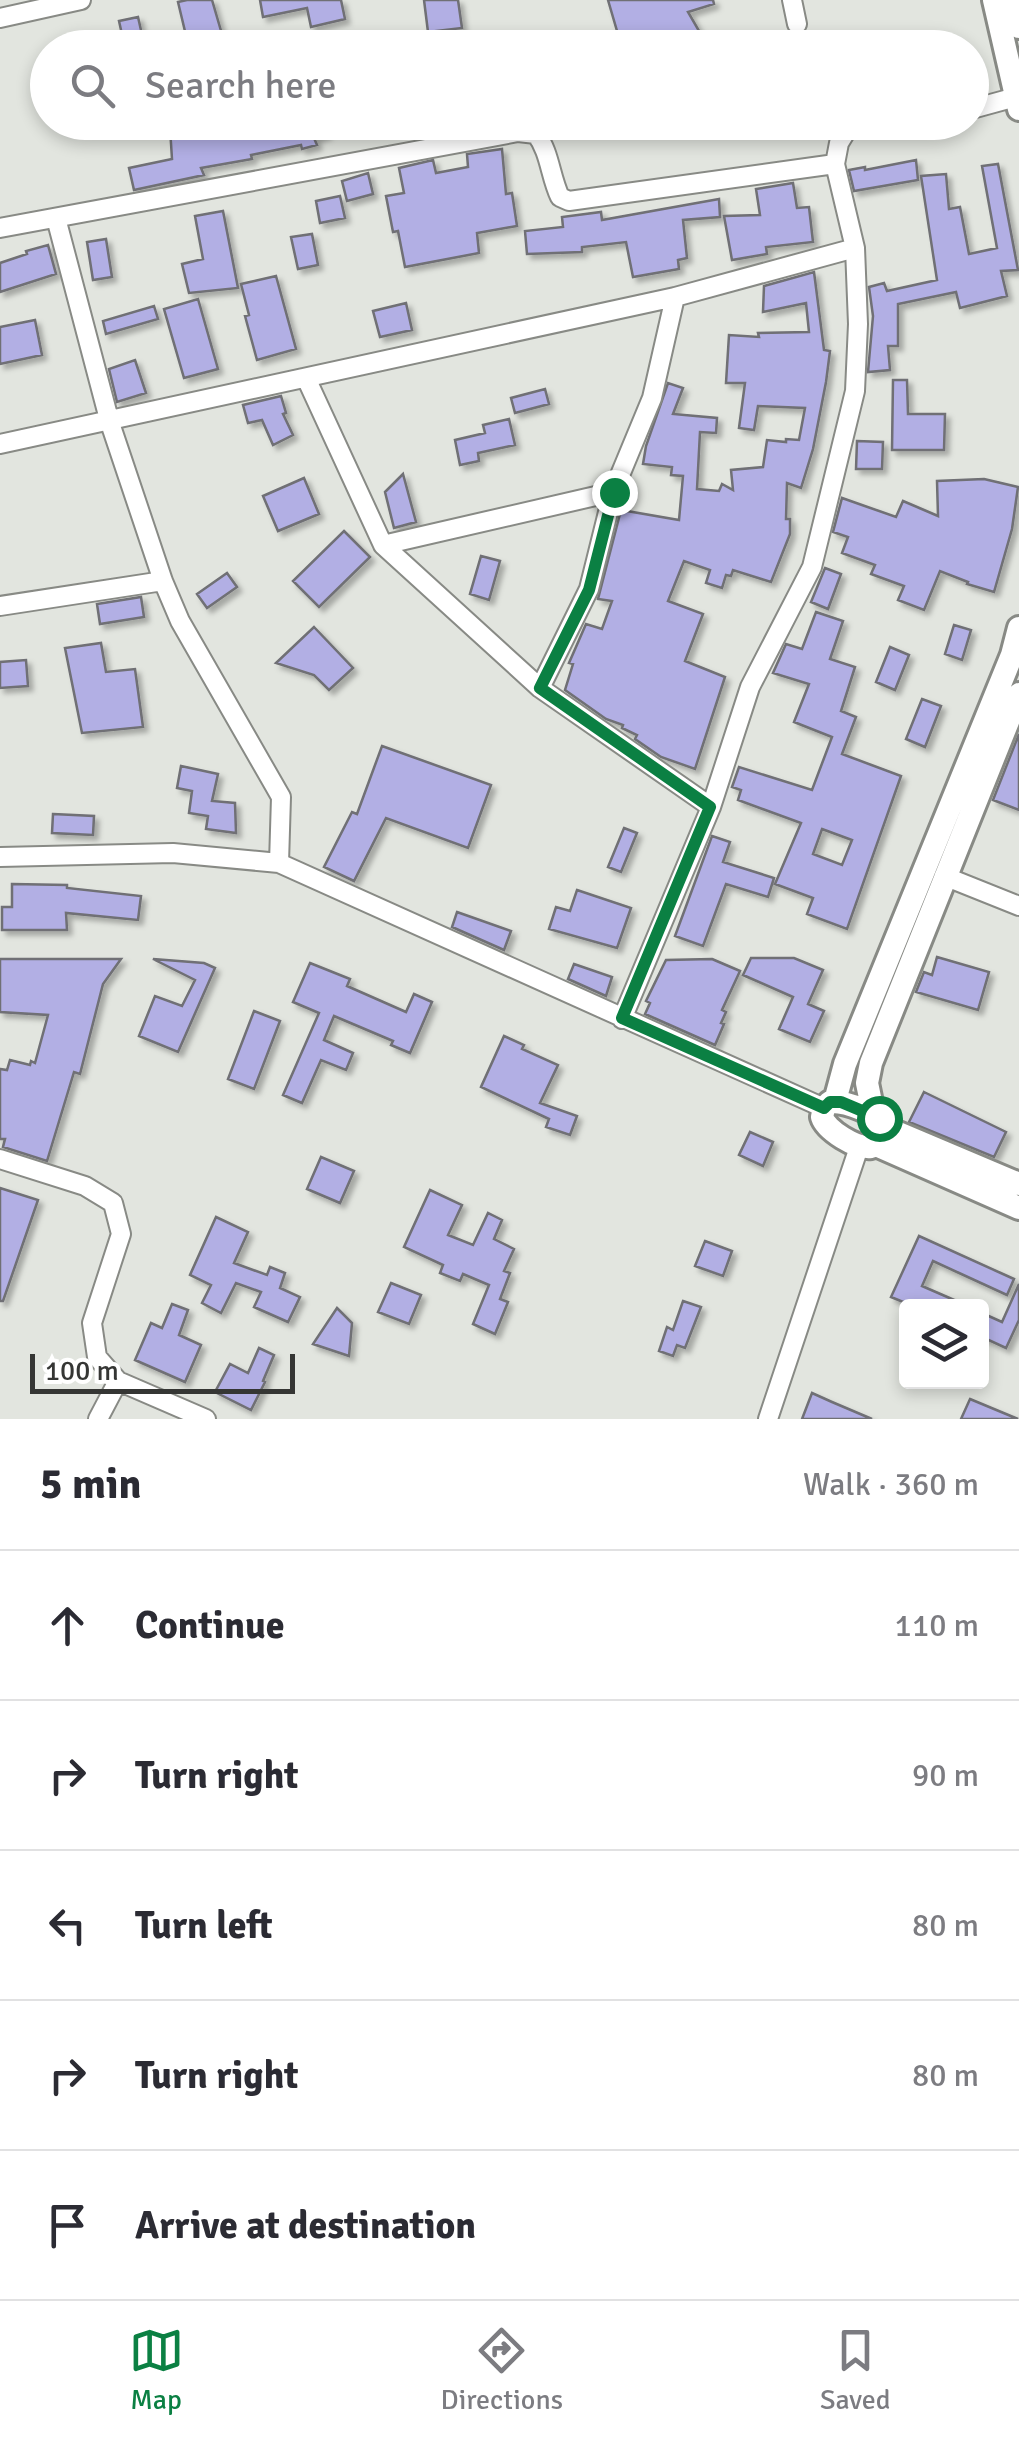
<!DOCTYPE html>
<meta charset="utf-8">
<style>
:root{--surface:#fff;--page:#f2f2f3;--text:#2b2b33;--muted:#7c7c81;--line:#e1e1e2;--accent:#0b8043}
body{margin:0;font-family:Signika,sans-serif;background:var(--page);color:var(--text)}
.controls{position:absolute;right:30px;bottom:30px;display:grid;overflow:hidden;border-radius:10px;box-shadow:0 5px 15px #0003}
.controls button{width:90px;height:90px;display:grid;place-items:center;padding:0;border:0;border-bottom:2px solid var(--line);background:var(--surface);color:var(--text);font:50px sans-serif}
.scale{position:absolute;left:30px;bottom:25px;width:265px;box-sizing:border-box;padding-left:10px;border:5px solid #353634;border-top:0;font-size:28px;line-height:35px;white-space:nowrap;color:#353634;-webkit-text-stroke:8px #fff;paint-order:stroke}
.stop{position:absolute;width:30px;height:30px;margin:-22px;border:8px solid #0b8043;border-radius:50%;background:#fff}
.stop.end{background:#0b8043;border-color:#fff;box-shadow:0 2px 10px #0008}
.list{margin:0;padding:0;list-style:none}
h2{display:flex;justify-content:space-between;align-items:center;height:130px;margin:0;padding:0 40px;font-size:42px}
h2 small{font-size:32px;font-weight:400;color:var(--muted)}
.list li{display:grid;grid-template-columns:65px 1fr auto;gap:30px;align-items:center;box-sizing:border-box;height:150px;padding:0 40px;border-top:2px solid var(--line)}
.list b{display:block;font-size:38px;white-space:nowrap}
.list em{font-size:32px;font-style:normal;color:var(--muted)}
.icon{flex:none;width:55px;height:55px;fill:none;stroke:currentColor;stroke-width:2;stroke-linecap:round;stroke-linejoin:round}
.map{position:relative;flex:none;width:1019px;height:1419px;overflow:hidden}
.search{position:absolute;background:var(--surface);box-shadow:0 5px 15px #0003;left:30px;right:30px;top:30px;height:110px;display:flex;align-items:center;gap:25px;box-sizing:border-box;padding:0 35px;border-radius:55px;color:var(--muted);font-size:38px}
.sheet{height:880px;background:var(--surface)}
nav{display:flex;justify-content:space-around;align-items:center;box-sizing:border-box;height:140px;border-top:2px solid var(--line);background:var(--surface);font-size:28px;color:var(--muted)}
nav a{display:grid;justify-items:center;gap:5px}
nav .on{color:var(--accent)}
.map>svg:first-child{display:block}
.building{fill:#b2afe4;stroke:#6f6f74;stroke-width:2.5;fill-rule:evenodd;filter:url(#shadow)}
.lines{fill:none;stroke-linecap:round;stroke-linejoin:round}
.minor-casing{stroke:#888a85;stroke-width:22}
.major-casing{stroke:#888a85;stroke-width:28}
.minor{stroke:#fff;stroke-width:18}
.major{stroke:#fff;stroke-width:22}
.route{stroke:#0b8043;stroke-width:12}
</style>
<div class="map">
<svg width="1019" height="1419" viewBox="0 0 1019 1419">
<defs>
<filter id="shadow"><feDropShadow dx="4.5" dy="4.5" stdDeviation="2.5" flood-color="#0004"/></filter>
</defs>
<rect width="100%" height="100%" fill="#e2e5df"/>
<!-- building -->
<path class="building" d="M 187,0 L 212,0 L 226,48 L 189,48 L 178,2 Z
M 260,0 L 341,0 L 345,19 L 311,27 L 307,8 L 263,17 Z
M 424,0 L 458,0 L 462,28 L 428,32 Z
M 608,0 L 713,0 L 714,4 L 688,12 L 706,43 L 688,34 L 643,48 L 622,48 Z
M 138,17 L 145,48 L 125,48 L 119,21 Z
M 241,122 L 324,122 L 327,134 L 314,138 L 317,145 L 302,149 L 301,145 L 251,155 L 252,159 L 201,168 L 204,175 L 134,190 L 129,168 L 172,159 L 170,128 L 204,127 L 204,130 Z
M 502,149 L 506,194 L 512,193 L 517,226 L 477,233 L 479,253 L 405,267 L 398,231 L 393,232 L 386,196 L 404,193 L 399,168 L 433,160 L 436,173 L 468,167 L 467,154 Z
M 916,160 L 918,180 L 854,191 L 849,170 L 865,167 L 865,170 Z
M 998,164 L 1018,270 L 1001,271 L 1007,296 L 960,308 L 956,292 L 898,304 L 898,346 L 888,346 L 890,370 L 868,372 L 873,316 L 869,287 L 884,283 L 887,291 L 937,280 L 921,176 L 946,174 L 949,209 L 960,207 L 969,254 L 997,248 L 982,166 Z
M 368,173 L 373,194 L 347,201 L 342,181 Z
M 793,183 L 797,208 L 809,207 L 813,242 L 766,247 L 767,254 L 732,260 L 724,216 L 760,215 L 756,189 Z
M 340,196 L 345,218 L 320,223 L 316,201 Z
M 719,199 L 720,217 L 683,220 L 687,258 L 678,260 L 679,269 L 633,277 L 626,242 L 582,247 L 582,252 L 527,254 L 525,231 L 563,227 L 562,217 L 601,212 L 602,220 Z
M 223,211 L 238,288 L 189,293 L 182,264 L 203,259 L 195,216 Z
M 312,234 L 318,265 L 298,269 L 291,237 Z
M 106,239 L 112,277 L 93,280 L 87,242 Z
M 48,245 L 56,274 L 0,292 L 0,263 L 27,254 L 26,251 Z
M 814,272 L 824,350 L 830,351 L 826,382 L 813,449 L 801,488 L 787,483 L 786,519 L 790,519 L 790,534 L 771,582 L 733,570 L 731,576 L 726,575 L 722,588 L 706,583 L 710,570 L 684,561 L 668,601 L 703,614 L 685,661 L 725,677 L 695,769 L 661,757 L 635,739 L 637,735 L 622,728 L 623,725 L 606,719 L 565,690 L 573,664 L 569,663 L 586,624 L 602,629 L 612,601 L 598,599 L 621,510 L 679,520 L 683,476 L 671,475 L 672,467 L 643,464 L 646,446 L 668,383 L 683,388 L 673,414 L 717,418 L 716,433 L 700,432 L 697,489 L 719,491 L 722,484 L 733,490 L 731,470 L 763,467 L 767,440 L 786,442 L 786,439 L 799,440 L 805,408 L 758,406 L 754,430 L 739,428 L 745,383 L 726,383 L 729,335 L 759,337 L 758,333 L 809,332 L 806,303 L 763,312 L 764,286 Z
M 276,276 L 296,349 L 257,360 L 245,316 L 249,315 L 241,284 Z
M 198,299 L 218,369 L 184,378 L 164,309 Z
M 406,303 L 412,330 L 380,337 L 373,311 Z
M 154,306 L 158,319 L 106,334 L 103,321 Z
M 35,320 L 42,355 L 0,364 L 0,327 Z
M 135,360 L 146,393 L 117,402 L 109,369 Z
M 893,380 L 907,380 L 908,414 L 945,414 L 944,450 L 892,450 Z
M 545,389 L 549,404 L 515,413 L 511,398 Z
M 281,396 L 286,413 L 283,414 L 293,435 L 273,445 L 262,420 L 248,423 L 243,405 Z
M 509,419 L 515,445 L 478,453 L 479,461 L 460,465 L 455,440 L 485,433 L 483,425 Z
M 857,441 L 883,442 L 882,469 L 856,469 Z
M 403,474 L 416,522 L 394,528 L 385,492 Z
M 304,478 L 319,514 L 278,531 L 263,496 Z
M 984,479 L 1018,487 L 1012,529 L 994,592 L 967,584 L 968,582 L 940,571 L 924,610 L 898,600 L 904,586 L 871,574 L 875,565 L 842,553 L 848,537 L 833,532 L 842,498 L 896,517 L 903,501 L 938,516 L 937,481 Z
M 344,531 L 370,557 L 319,607 L 293,581 Z
M 481,556 L 500,561 L 489,600 L 470,594 Z
M 825,568 L 841,574 L 828,609 L 811,602 Z
M 227,573 L 237,587 L 207,608 L 197,594 Z
M 141,597 L 144,617 L 100,624 L 97,604 Z
M 816,612 L 843,621 L 830,659 L 855,667 L 841,711 L 856,717 L 842,754 L 901,776 L 847,929 L 807,914 L 813,898 L 775,884 L 801,823 L 738,800 L 741,790 L 732,787 L 739,767 L 812,790 L 832,737 L 794,722 L 809,684 L 773,673 L 786,644 L 802,649 ZM 822,829 L 852,840 L 842,865 L 813,854 Z
M 954,625 L 971,630 L 962,660 L 945,654 Z
M 314,627 L 353,668 L 329,690 L 314,675 L 276,663 Z
M 101,643 L 106,672 L 135,669 L 143,727 L 82,733 L 65,648 Z
M 890,647 L 909,655 L 895,690 L 876,682 Z
M 26,660 L 28,686 L 0,688 L 0,662 Z
M 922,699 L 941,706 L 925,747 L 906,739 Z
M 1019,734 L 1019,810 L 993,800 Z
M 382,746 L 491,785 L 468,848 L 386,818 L 354,881 L 324,867 L 352,812 L 357,814 Z
M 181,766 L 218,774 L 212,801 L 235,803 L 236,833 L 206,829 L 208,816 L 189,813 L 192,791 L 177,788 Z
M 53,814 L 94,816 L 93,835 L 52,833 Z
M 624,828 L 637,833 L 621,872 L 608,867 Z
M 712,836 L 730,842 L 723,862 L 774,878 L 768,897 L 726,884 L 703,946 L 675,936 Z
M 12,884 L 67,885 L 67,888 L 141,896 L 138,920 L 66,913 L 67,930 L 2,930 L 2,907 L 12,907 Z
M 577,890 L 631,908 L 617,948 L 549,929 L 556,907 L 570,911 Z
M 457,912 L 511,931 L 504,950 L 452,927 Z
M 937,957 L 989,972 L 978,1010 L 916,992 L 924,972 L 932,975 Z
M 751,958 L 794,958 L 823,970 L 808,1004 L 824,1011 L 810,1042 L 779,1029 L 793,997 L 743,975 Z
M 0,959 L 121,959 L 103,984 L 80,1074 L 74,1072 L 47,1161 L 3,1147 L 5,1139 L 0,1139 L 0,1069 L 7,1070 L 10,1060 L 30,1065 L 31,1061 L 35,1063 L 48,1015 L 0,1012 Z
M 153,959 L 204,963 L 215,968 L 178,1052 L 139,1036 L 155,996 L 182,1006 L 195,980 Z
M 712,959 L 740,971 L 722,1010 L 726,1012 L 721,1023 L 724,1024 L 715,1045 L 645,1014 L 650,1003 L 646,1001 L 666,960 Z
M 310,963 L 350,979 L 347,986 L 406,1012 L 414,994 L 432,1002 L 410,1053 L 391,1045 L 393,1041 L 334,1016 L 324,1040 L 353,1053 L 346,1070 L 321,1060 L 302,1103 L 283,1095 L 319,1013 L 293,1002 Z
M 574,964 L 612,977 L 606,996 L 568,979 Z
M 254,1011 L 280,1021 L 254,1089 L 228,1079 Z
M 504,1036 L 524,1045 L 522,1049 L 558,1065 L 540,1103 L 577,1116 L 570,1135 L 546,1127 L 549,1119 L 481,1087 Z
M 924,1092 L 1006,1132 L 994,1157 L 909,1122 Z
M 750,1132 L 773,1142 L 763,1166 L 739,1155 Z
M 321,1157 L 354,1171 L 340,1203 L 307,1189 Z
M 0,1188 L 38,1200 L 3,1301 L 0,1301 Z
M 430,1190 L 462,1205 L 448,1235 L 473,1245 L 488,1213 L 502,1220 L 494,1239 L 514,1249 L 504,1271 L 510,1273 L 500,1299 L 508,1302 L 495,1334 L 473,1324 L 489,1285 L 463,1274 L 460,1281 L 440,1273 L 443,1265 L 404,1247 Z
M 216,1217 L 248,1232 L 234,1263 L 267,1275 L 270,1267 L 285,1273 L 280,1288 L 300,1297 L 288,1322 L 254,1307 L 261,1292 L 236,1283 L 221,1313 L 202,1303 L 211,1285 L 190,1275 Z
M 919,1236 L 1014,1279 L 1007,1295 L 933,1261 L 922,1286 L 968,1306 L 913,1306 L 891,1297 Z
M 705,1241 L 732,1251 L 723,1276 L 695,1266 Z
M 391,1283 L 421,1295 L 409,1324 L 378,1312 Z
M 1019,1284 L 1019,1320 L 1006,1348 L 982,1337 L 982,1313 L 1002,1322 Z
M 683,1301 L 701,1307 L 685,1348 L 677,1345 L 673,1356 L 659,1351 L 667,1327 L 673,1330 Z
M 172,1304 L 188,1310 L 179,1335 L 201,1345 L 185,1382 L 135,1360 L 151,1323 L 162,1328 Z
M 337,1308 L 352,1323 L 349,1356 L 313,1344 Z
M 259,1348 L 274,1355 L 263,1381 L 265,1382 L 251,1410 L 215,1392 L 230,1364 L 248,1373 Z
M 812,1393 L 832,1402 L 872,1419 L 802,1419 Z
M 970,1399 L 1018,1419 L 961,1419 Z"/>
<g class="lines">
<!-- minor casing -->
<g class="minor-casing">
<path id="minor" d="M 792,0 L 797,24
M 0,18 L 81,0
M 972,109 L 1016,97
M 56,218 L 110,423 L 163,581 L 180,621 L 281,797 L 279,863
M 0,228 L 518,132 L 536,134 C 550,152 550,176 560,197 L 569,201 L 835,164
M 306,378 L 383,545 L 540,688 L 711,807
M 0,444 L 675,297 L 855,248
M 383,545 L 613,492
M 0,606 L 163,581
M 540,688 L 589,589 L 613,492 L 652,398 L 675,297
M 0,857 L 173,853 L 279,863 L 824,1108
M 944,876 L 1019,906
M 622,1019 L 711,807 L 750,687 L 812,567 L 855,391 L 858,324 L 855,248 L 835,164 L 839,143 L 847,130 L 870,122
M 0,1159 L 85,1186 L 113,1203 L 121,1234 L 92,1323 L 97,1357 L 118,1381 L 206,1419
M 98,1419 L 118,1381
M 768,1419 L 860,1144"/>
</g>
<!-- major casing -->
<g class="major-casing">
<path id="major" d="M 994,0 L 1019,109
M 1013,0 L 1019,27
M 835,1101 L 845,1064 L 1012,655 L 1019,628
M 830,1102 C 847,1101 877,1113 886,1128 C 883,1136 881,1145 871,1147 C 856,1149 826,1130 822,1117 L 824,1108 Z
M 874,1117 L 867,1083 L 871,1063 L 1019,694
M 886,1128 L 1019,1184
M 876,1145 L 1019,1208"/>
</g>
<!-- minor -->
<use href="#minor" class="minor"/>
<!-- major -->
<use href="#major" class="major"/>
</g>
<g class="lines">
<!-- route -->
<path class="route" d="M 614,492 L 589,590 L 540,688 L 710,807 L 622,1018 L 824,1108 L 830,1102 L 841,1102 L 879,1118"/>
</g>
</svg>
<div class="controls">
<button><svg class="icon" aria-label="layers" viewBox="0 0 24 24"><path d="M12 4l9 5-9 5-9-5zM3 14l9 5 9-5"/></svg></button>
</div>
<div class="scale">100 m</div>
<div class="stop" style="left:879px;top:1118px"></div>
<div class="stop end" style="left:614px;top:492px"></div>
<div class="search"><svg class="icon" aria-label="search" viewBox="0 0 24 24"><circle cx="10" cy="10" r="6"/><path d="M15 15l6 6"/></svg>Search here</div>
</div>
<section class="sheet">
<h2>5 min<small>Walk · 360 m</small></h2>
<ul class="list">
<li><svg class="icon" aria-label="ahead" viewBox="0 0 24 24"><path d="M12 20V5M6 11l6-6 6 6"/></svg><div><b>Continue</b></div><em>110 m</em></li>
<li><svg class="icon" aria-label="right" viewBox="0 0 24 24"><path d="M7 20v-9h11M14 6l5 5-5 5"/></svg><div><b>Turn right</b></div><em>90 m</em></li>
<li><svg class="icon" aria-label="left" viewBox="0 0 24 24"><path d="M17 20v-9H6M10 6l-5 5 5 5"/></svg><div><b>Turn left</b></div><em>80 m</em></li>
<li><svg class="icon" aria-label="right" viewBox="0 0 24 24"><path d="M7 20v-9h11M14 6l5 5-5 5"/></svg><div><b>Turn right</b></div><em>80 m</em></li>
<li><svg class="icon" aria-label="arrive" viewBox="0 0 24 24"><path d="M6 21V4h12l-3 4 3 4H6"/></svg><div><b>Arrive at destination</b></div></li>
</ul>
</section>
<nav>
<a class="on"><svg class="icon" aria-label="map" viewBox="0 0 24 24"><path d="M3 6l6-2 6 2 6-2v14l-6 2-6-2-6 2zM9 4v14M15 6v14"/></svg>Map</a>
<a><svg class="icon" aria-label="directions" viewBox="0 0 24 24"><path d="M12 3l9 9-9 9-9-9zM9 14v-3h6M13 9l2 2-2 2"/></svg>Directions</a>
<a><svg class="icon" aria-label="saved" viewBox="0 0 24 24"><path d="M7 4h10v16l-5-4-5 4z"/></svg>Saved</a>
</nav>
